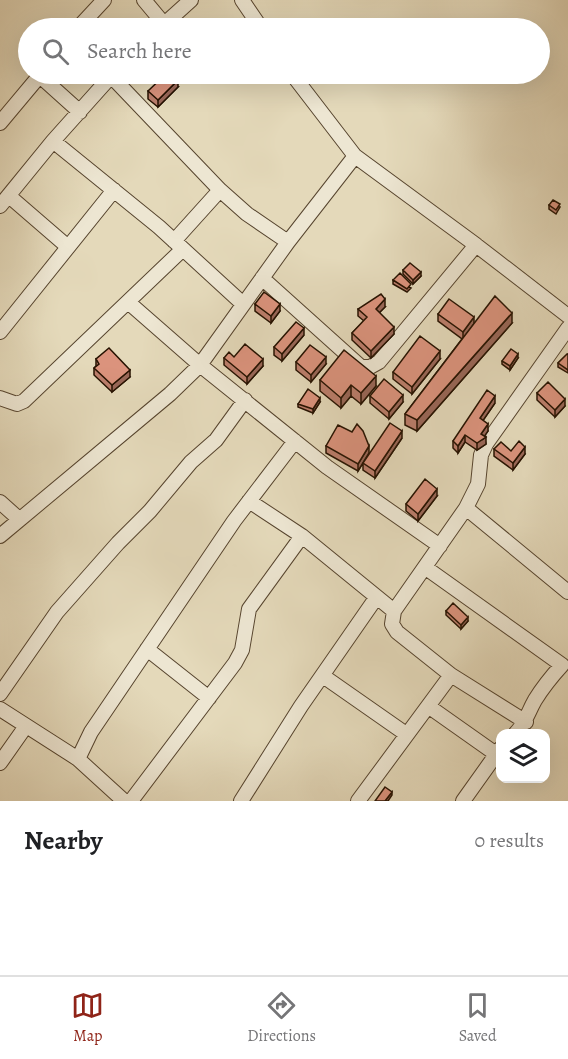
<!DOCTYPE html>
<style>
:root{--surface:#fff;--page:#f6f6f6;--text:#202124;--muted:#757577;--line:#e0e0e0;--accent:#8f2418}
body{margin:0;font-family:Alegreya,serif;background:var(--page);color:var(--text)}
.controls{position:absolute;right:18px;bottom:18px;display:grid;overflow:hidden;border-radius:12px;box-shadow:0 6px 24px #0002}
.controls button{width:54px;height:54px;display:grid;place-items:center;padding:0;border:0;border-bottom:2px solid var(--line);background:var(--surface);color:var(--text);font:30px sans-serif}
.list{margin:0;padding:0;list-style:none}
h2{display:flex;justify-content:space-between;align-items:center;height:78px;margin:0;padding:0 24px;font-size:26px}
h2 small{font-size:20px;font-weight:400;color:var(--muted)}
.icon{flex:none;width:33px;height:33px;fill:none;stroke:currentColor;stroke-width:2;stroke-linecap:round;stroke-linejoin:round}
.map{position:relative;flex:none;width:568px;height:801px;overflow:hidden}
.search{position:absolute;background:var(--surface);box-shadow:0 6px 24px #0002;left:18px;right:18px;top:18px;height:66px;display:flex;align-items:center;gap:15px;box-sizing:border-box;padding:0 21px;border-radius:33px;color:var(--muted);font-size:22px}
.sheet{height:174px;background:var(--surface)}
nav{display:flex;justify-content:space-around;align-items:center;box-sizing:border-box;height:84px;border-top:2px solid var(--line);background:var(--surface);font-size:16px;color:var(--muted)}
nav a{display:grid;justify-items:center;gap:3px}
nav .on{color:var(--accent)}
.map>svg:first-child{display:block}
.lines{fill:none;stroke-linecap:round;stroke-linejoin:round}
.street-casing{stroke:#56442e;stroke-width:16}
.street{stroke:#ede6d2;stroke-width:14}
.wall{fill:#bc7e6c;stroke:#261200;stroke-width:1.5}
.shaded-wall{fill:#996758;stroke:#261200;stroke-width:1.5}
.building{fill:#db937d;stroke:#261200;stroke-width:1.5}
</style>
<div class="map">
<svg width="568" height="801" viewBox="0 0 568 801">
<rect width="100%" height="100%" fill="#e4d9ba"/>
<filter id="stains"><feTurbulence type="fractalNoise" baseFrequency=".00333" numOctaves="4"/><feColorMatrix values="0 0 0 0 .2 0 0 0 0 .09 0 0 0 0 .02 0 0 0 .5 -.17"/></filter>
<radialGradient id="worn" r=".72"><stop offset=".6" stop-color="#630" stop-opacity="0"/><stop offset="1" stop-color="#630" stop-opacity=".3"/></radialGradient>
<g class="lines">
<!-- street casing -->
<g class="street-casing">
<path id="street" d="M 144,0 L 164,24
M 242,0 L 261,28
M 78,28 L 104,0
M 160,28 L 191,0
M 292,74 L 355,156 L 476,245 L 568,316
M 40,76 L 80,112
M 111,76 L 220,190 L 247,214 L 288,242
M 0,123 L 41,74
M 53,141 L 159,227 L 243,304
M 9,196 L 68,247
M 0,206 L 53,141 L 113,74
M 174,241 L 220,190
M 262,278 L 361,367 L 370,367 L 379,362 L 476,245
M 128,302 L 200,365 L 327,467 L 440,546
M 0,332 L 114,190
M 0,398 L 17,404 L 24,401 L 183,249
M 249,501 L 302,536 L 394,611
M 0,502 L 19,519
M 466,508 L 568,592
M 0,536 L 170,394 L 200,365 L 288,242 L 355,156
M 426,568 L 562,665 C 552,676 543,687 535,700 C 527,714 527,721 515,734
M 147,649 L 209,698
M 323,676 L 406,734
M 0,694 L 57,612 L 118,543 L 150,511 L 191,462 L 216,440 L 245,400
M 428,706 L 496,754
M 0,709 L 78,759 L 124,801
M 526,722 L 451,675 L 397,632 L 392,624 L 394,611 L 466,508 L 478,484 L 481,455 L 486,444 L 568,328
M 78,759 L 91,732 L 234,521 L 295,441
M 0,763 L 26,726
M 131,801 L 235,663 L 242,650 L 249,609 L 302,536
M 241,801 L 301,706 L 376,598
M 358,801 L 451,675
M 463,801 L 500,749"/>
</g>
<!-- street -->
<use href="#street" class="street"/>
</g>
<!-- wall -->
<path class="wall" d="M 178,87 L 158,107 L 148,99 L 148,91 Z
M 549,205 L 560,207 L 556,214 L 549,209 Z
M 403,270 L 421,276 L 413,284 L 403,274 Z
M 393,280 L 411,288 L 407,292 L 393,284 Z
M 255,304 L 280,311 L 271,323 L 255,311 Z
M 385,307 L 379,313 L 394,334 L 371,358 L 352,340 L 352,333 L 364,321 L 358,316 L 358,309 Z
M 438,314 L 474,324 L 512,323 L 417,431 L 405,425 L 405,414 L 462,339 L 438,321 Z
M 304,335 L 282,361 L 274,355 L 274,347 Z
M 568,354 L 568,373 L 558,367 L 558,363 Z
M 234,357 L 263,366 L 247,384 L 224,365 L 224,358 Z
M 518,358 L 510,370 L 502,364 L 502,361 Z
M 96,359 L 130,377 L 112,392 L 94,375 L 94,368 L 96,366 Z
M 440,359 L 412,394 L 393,379 L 393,372 Z
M 296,362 L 326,364 L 311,382 L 296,370 Z
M 320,380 L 376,386 L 361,404 L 351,396 L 341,408 L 320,391 Z
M 537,393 L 565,406 L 555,417 L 537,400 Z
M 370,396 L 403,402 L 389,419 L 370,403 Z
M 320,402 L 313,413 L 298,407 L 298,404 Z
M 495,403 L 483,420 L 488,431 L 484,436 L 486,444 L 477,450 L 465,442 L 458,453 L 453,448 L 453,441 Z
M 402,438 L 375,478 L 363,470 L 363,463 Z
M 326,446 L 369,453 L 358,471 L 326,453 Z
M 494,449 L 511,451 L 525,454 L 513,470 L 494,456 Z
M 437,496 L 418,521 L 406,511 L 406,504 Z
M 446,611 L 468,621 L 461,629 L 446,615 Z"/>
<!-- shaded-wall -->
<path class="shaded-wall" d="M 178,80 L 178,87 L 158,107 L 158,100 Z
M 421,272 L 421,276 L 413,284 L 413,280 Z
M 385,299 L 385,307 L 376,316 L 376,309 Z
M 280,304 L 280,311 L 271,323 L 271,316 Z
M 512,313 L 512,323 L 417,431 L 417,420 Z
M 474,317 L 474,324 L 463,339 L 463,332 Z
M 394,327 L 394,334 L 371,358 L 371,351 Z
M 304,328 L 304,335 L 282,361 L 282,354 Z
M 440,351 L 440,359 L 412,394 L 412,387 Z
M 518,354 L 518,358 L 510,370 L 510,366 Z
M 326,357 L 326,364 L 311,382 L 311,375 Z
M 263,359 L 263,366 L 247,384 L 247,377 Z
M 130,370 L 130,377 L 112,392 L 112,385 Z
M 376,376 L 376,386 L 361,404 L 361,393 Z
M 351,385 L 351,396 L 341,408 L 341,398 Z
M 403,395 L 403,402 L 389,419 L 389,412 Z
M 495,396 L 495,403 L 480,425 L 480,418 Z
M 320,398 L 320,402 L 313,413 L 313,409 Z
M 565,399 L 565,406 L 555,417 L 555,410 Z
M 488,424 L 488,431 L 482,440 L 486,437 L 486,444 L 477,450 L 477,443 L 481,434 Z
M 402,431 L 402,438 L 375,478 L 375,471 Z
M 465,435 L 465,442 L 458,453 L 458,446 Z
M 369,446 L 369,453 L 358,471 L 358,464 Z
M 525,447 L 525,454 L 513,470 L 513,463 Z
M 437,489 L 437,496 L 418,521 L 418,514 Z
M 468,617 L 468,621 L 461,629 L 461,625 Z
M 392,792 L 392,795 L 388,801 L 385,801 Z"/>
<!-- building -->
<path class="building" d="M 166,74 L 170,74 L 178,80 L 158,100 L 148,91 Z
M 553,200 L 560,204 L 556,210 L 549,205 Z
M 410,263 L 421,272 L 413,280 L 403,270 Z
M 400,273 L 411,284 L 407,289 L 393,280 Z
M 264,292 L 280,304 L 271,316 L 255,304 Z
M 381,294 L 385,299 L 376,309 L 394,327 L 371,351 L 352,333 L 367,317 L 358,309 Z
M 495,296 L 512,313 L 417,420 L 405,414 Z
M 449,299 L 474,317 L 463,332 L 438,314 Z
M 296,322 L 304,328 L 282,354 L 274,347 Z
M 420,336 L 440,351 L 412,387 L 393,372 Z
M 245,344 L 263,359 L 247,377 L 224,358 L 229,352 L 234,357 Z
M 310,345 L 326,357 L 311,375 L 296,362 Z
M 109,348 L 130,370 L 112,385 L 94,368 L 99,364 L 96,359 Z
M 511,349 L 518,354 L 510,366 L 502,361 Z
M 344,350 L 376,376 L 361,393 L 351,385 L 341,398 L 320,380 Z
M 567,354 L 568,354 L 568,370 L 558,363 Z
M 384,379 L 403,395 L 389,412 L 370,396 Z
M 548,382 L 565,399 L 555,410 L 537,393 Z
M 308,389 L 320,398 L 313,409 L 298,404 Z
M 487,390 L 495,396 L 480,418 L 488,424 L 481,434 L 486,437 L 477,443 L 465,435 L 458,446 L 453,441 Z
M 390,423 L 402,431 L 375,471 L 363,463 Z
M 357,424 L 363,431 L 369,446 L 358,464 L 326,446 L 338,425 L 352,432 Z
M 519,441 L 525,447 L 513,463 L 494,449 L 501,442 L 511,451 Z
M 425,479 L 437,489 L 418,514 L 406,504 Z
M 453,603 L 468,617 L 461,625 L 446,611 Z
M 385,787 L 392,792 L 385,801 L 375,801 Z"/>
<rect width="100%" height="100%" filter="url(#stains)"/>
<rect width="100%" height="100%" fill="url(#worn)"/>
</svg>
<div class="controls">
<button><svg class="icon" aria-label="layers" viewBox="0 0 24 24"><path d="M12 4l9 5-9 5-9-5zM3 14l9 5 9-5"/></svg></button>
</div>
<div class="search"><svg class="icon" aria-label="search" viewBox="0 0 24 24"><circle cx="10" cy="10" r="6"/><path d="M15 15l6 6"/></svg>Search here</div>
</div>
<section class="sheet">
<h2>Nearby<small>0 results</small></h2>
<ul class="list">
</ul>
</section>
<nav>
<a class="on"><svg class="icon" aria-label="map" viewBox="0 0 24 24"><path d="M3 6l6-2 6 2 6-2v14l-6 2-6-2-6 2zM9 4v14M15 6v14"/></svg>Map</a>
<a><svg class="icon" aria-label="directions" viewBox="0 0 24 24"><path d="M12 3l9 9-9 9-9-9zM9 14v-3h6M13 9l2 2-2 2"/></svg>Directions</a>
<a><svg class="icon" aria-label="saved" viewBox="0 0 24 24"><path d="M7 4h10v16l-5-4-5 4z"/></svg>Saved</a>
</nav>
